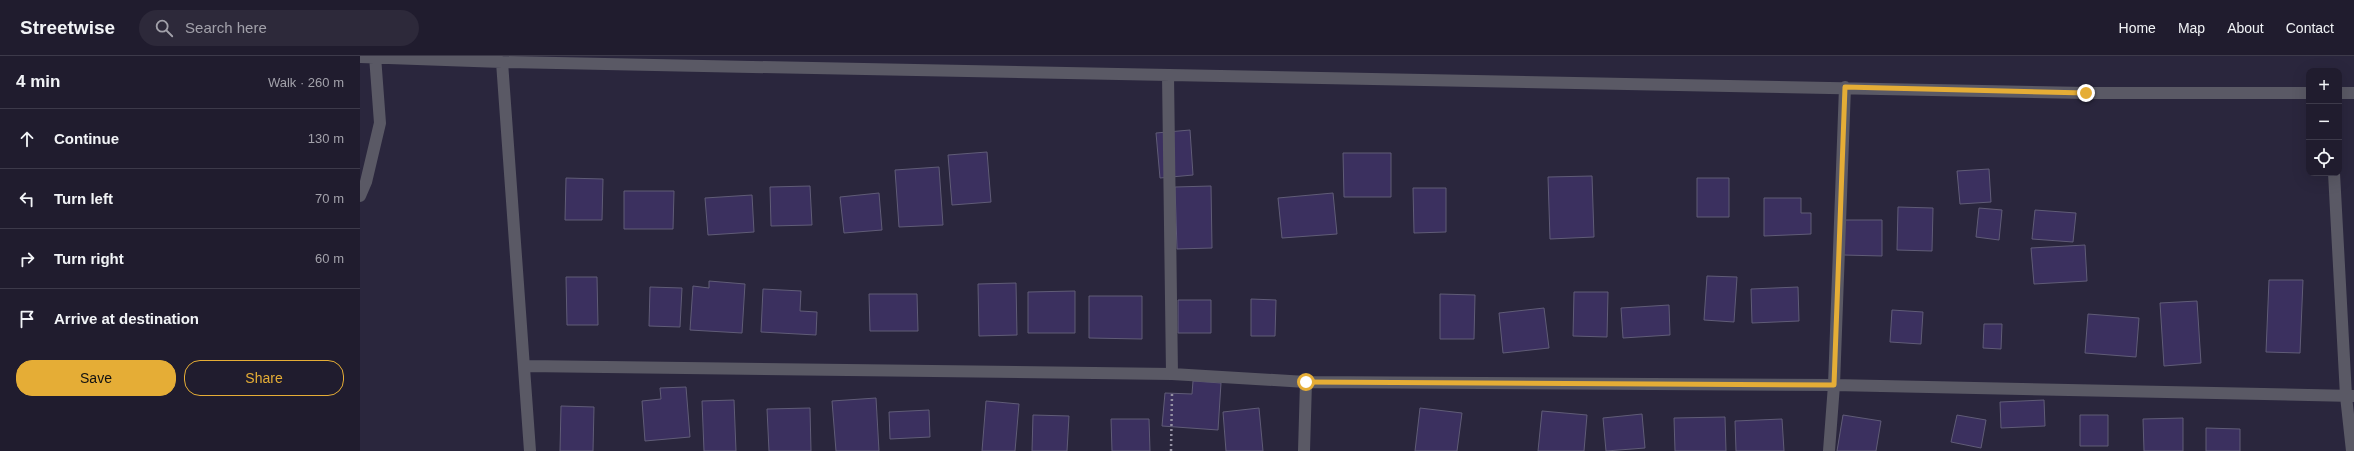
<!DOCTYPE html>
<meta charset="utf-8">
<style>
:root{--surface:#201c2e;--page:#2d293a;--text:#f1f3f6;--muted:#a2a1aa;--line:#3d3a4a;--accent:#e5ad36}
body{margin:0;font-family:Helvetica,sans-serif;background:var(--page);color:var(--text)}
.controls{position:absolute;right:12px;top:12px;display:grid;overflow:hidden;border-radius:8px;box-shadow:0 4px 16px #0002}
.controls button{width:36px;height:36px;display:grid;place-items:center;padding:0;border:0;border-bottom:1px solid var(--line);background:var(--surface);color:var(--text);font:20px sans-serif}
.stop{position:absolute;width:12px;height:12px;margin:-9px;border:3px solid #e5ad36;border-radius:50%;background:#fff}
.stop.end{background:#e5ad36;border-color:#fff;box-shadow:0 1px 4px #0008}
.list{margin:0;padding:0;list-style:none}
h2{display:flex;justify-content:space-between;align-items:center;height:52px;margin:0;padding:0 16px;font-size:17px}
h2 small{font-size:13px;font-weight:400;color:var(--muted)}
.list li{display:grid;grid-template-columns:26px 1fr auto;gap:12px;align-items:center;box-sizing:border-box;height:60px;padding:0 16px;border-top:1px solid var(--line)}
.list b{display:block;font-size:15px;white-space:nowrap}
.list em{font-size:13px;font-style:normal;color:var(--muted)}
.actions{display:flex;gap:8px;padding:12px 16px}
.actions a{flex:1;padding:9px 0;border:1px solid var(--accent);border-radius:16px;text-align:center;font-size:14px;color:var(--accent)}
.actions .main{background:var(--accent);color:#111}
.icon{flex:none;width:22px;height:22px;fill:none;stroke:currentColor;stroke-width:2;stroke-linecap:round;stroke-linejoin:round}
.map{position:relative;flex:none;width:1994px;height:395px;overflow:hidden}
header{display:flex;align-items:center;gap:24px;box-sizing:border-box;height:56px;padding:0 20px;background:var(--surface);border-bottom:1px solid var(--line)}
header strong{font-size:19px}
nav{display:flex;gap:22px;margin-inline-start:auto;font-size:14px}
.search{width:280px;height:36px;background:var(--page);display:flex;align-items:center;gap:10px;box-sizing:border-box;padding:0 14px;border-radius:22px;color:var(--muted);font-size:15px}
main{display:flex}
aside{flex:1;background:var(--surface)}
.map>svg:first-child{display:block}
.building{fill:#3b305f;stroke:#605c77}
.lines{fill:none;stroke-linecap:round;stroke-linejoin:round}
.path{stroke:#9592a4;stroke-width:2.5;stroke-dasharray:2 3;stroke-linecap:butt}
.street{stroke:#5a5965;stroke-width:12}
.route{stroke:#e5ad36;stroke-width:5}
</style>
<header>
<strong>Streetwise</strong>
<div class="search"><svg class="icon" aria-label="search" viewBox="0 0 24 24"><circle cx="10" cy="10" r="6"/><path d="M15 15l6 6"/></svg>Search here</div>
<nav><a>Home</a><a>Map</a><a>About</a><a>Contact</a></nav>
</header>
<main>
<aside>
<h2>4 min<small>Walk · 260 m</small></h2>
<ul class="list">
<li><svg class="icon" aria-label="ahead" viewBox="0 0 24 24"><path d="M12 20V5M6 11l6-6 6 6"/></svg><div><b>Continue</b></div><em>130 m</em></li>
<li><svg class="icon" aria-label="left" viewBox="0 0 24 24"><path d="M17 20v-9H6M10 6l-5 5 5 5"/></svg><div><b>Turn left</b></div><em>70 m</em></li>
<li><svg class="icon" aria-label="right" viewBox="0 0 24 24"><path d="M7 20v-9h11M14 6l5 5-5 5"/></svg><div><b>Turn right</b></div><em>60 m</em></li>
<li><svg class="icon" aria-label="arrive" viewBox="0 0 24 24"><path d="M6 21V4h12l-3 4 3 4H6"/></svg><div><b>Arrive at destination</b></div></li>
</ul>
<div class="actions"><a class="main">Save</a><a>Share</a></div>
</aside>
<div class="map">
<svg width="1994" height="395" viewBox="0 0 1994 395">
<rect width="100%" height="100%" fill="#2a263d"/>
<!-- building -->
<path class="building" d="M 830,74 L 833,119 L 800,122 L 796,77 Z
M 627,96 L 631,146 L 592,149 L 588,99 Z
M 983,97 L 1031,97 L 1031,141 L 984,141 Z
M 579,111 L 583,169 L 539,171 L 535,114 Z
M 1629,113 L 1631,146 L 1600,148 L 1597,115 Z
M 1232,120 L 1234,181 L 1190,183 L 1188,121 Z
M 206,122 L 243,123 L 242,164 L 205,164 Z
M 1337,122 L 1369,122 L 1369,161 L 1337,161 Z
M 450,130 L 452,169 L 411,170 L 410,131 Z
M 851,130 L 852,192 L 817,193 L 815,131 Z
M 1053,132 L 1086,132 L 1086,176 L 1054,177 Z
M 264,135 L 314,135 L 313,173 L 264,173 Z
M 519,137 L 522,174 L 484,177 L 480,141 Z
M 973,137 L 977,178 L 922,182 L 918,142 Z
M 392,139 L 394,176 L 348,179 L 345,142 Z
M 1404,142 L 1441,142 L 1441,157 L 1451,157 L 1451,178 L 1404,180 Z
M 1538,151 L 1573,152 L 1572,195 L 1537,194 Z
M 1619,152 L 1642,154 L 1639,184 L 1616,181 Z
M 1675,154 L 1716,157 L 1713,186 L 1672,183 Z
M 1483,164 L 1522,164 L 1522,200 L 1483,199 Z
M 1725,189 L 1727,225 L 1674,228 L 1671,192 Z
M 1347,220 L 1377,221 L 1374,266 L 1344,264 Z
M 206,221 L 237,221 L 238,269 L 207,269 Z
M 1909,224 L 1943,224 L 1940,297 L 1906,296 Z
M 349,225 L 385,228 L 382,277 L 330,274 L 333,230 L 349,232 Z
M 656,227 L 657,279 L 619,280 L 618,228 Z
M 290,231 L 322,232 L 320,271 L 289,270 Z
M 1438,231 L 1439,265 L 1392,267 L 1391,233 Z
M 403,233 L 441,235 L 440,255 L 457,256 L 456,279 L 401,276 Z
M 715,235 L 715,277 L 668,277 L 668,236 Z
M 1214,236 L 1248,236 L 1247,281 L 1213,280 Z
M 509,238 L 557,238 L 558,275 L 510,275 Z
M 1080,238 L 1115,239 L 1114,283 L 1080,283 Z
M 729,240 L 782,240 L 782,283 L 729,282 Z
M 891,243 L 916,244 L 915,280 L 891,280 Z
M 818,244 L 851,244 L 851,277 L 818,277 Z
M 1837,245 L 1841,307 L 1804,310 L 1800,247 Z
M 1309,249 L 1310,279 L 1263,282 L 1261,252 Z
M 1184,252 L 1189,292 L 1143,297 L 1139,257 Z
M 1532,254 L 1563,256 L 1561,288 L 1530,286 Z
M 1728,258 L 1779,262 L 1776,301 L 1725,297 Z
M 1624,268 L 1642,268 L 1641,293 L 1623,292 Z
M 833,325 L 861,327 L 858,374 L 802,370 L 805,337 L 832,338 Z
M 326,331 L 330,381 L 285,385 L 282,345 L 301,343 L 300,332 Z
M 516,342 L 519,395 L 476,395 L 472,345 Z
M 374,344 L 376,395 L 344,395 L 342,345 Z
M 1684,344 L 1685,370 L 1641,372 L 1640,346 Z
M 626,345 L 659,348 L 655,395 L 622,395 Z
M 201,350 L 234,351 L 233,395 L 200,395 Z
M 450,352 L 451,395 L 409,395 L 407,353 Z
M 899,352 L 903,395 L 866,395 L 863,356 Z
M 1060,352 L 1102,357 L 1097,395 L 1055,395 Z
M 569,354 L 570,381 L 530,383 L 529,356 Z
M 1182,355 L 1227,359 L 1224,395 L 1178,395 Z
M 1282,358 L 1285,392 L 1246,395 L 1243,362 Z
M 673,359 L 709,360 L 707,395 L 672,395 Z
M 1483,359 L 1521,365 L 1516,395 L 1477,395 Z
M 1597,359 L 1626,364 L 1621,392 L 1591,386 Z
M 1720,359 L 1748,359 L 1748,390 L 1720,390 Z
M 1365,361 L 1366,395 L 1315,395 L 1314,362 Z
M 1823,362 L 1823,395 L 1784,395 L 1783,363 Z
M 751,363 L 789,363 L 790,395 L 752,395 Z
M 1422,363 L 1424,395 L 1376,395 L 1375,365 Z
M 1846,372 L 1880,373 L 1880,395 L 1846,395 Z"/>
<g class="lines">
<!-- path -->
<path class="path" d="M 811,395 L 812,338"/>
<!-- street -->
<path class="street" d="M 0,1 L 142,6 L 1726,37 L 1949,37
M 142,6 L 170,395
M 808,19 L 812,318
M 1979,37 L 1994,37
M 1974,117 L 1986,340 L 1992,395
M 0,140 L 6,126 L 20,67 L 15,0
M 166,310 L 812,318 L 946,326 L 1474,329 L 1994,340
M 944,395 L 946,326
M 1469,395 L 1474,329 L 1485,31"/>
</g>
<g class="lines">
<!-- route -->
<path class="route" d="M 946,326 L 1474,329 L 1485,31 L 1726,37"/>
</g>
</svg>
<div class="controls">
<button>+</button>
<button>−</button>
<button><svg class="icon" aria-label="locate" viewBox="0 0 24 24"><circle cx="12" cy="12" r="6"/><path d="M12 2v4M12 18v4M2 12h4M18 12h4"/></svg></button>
</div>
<div class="stop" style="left:946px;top:326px"></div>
<div class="stop end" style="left:1726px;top:37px"></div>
</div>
</main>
